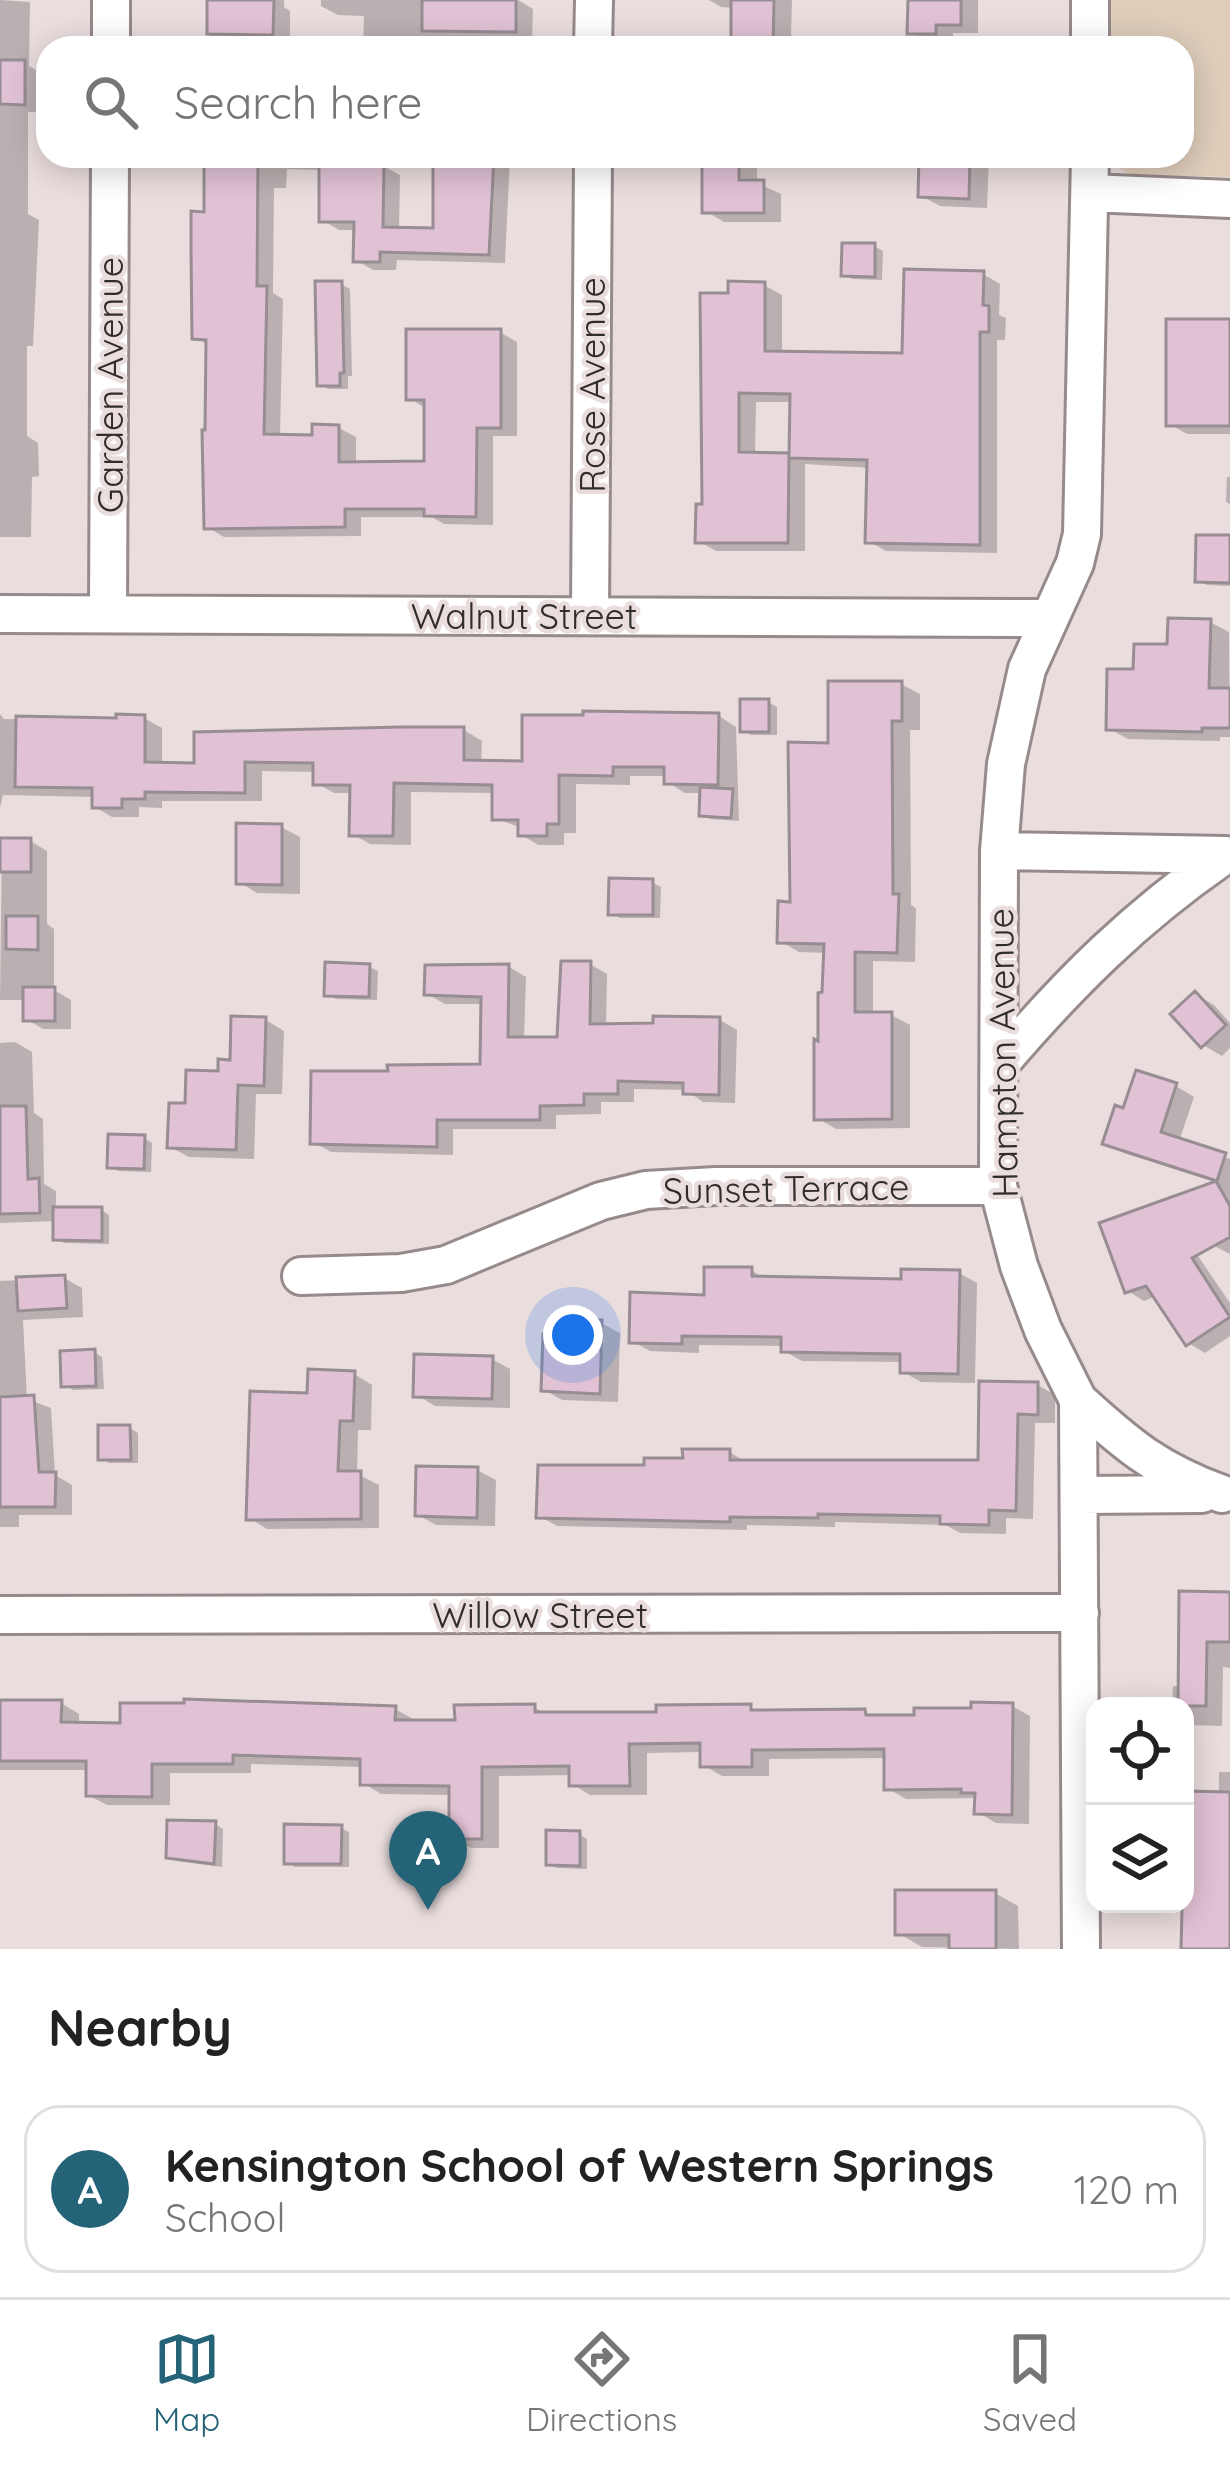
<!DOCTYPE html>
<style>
:root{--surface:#fff;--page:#f2f2f2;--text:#222;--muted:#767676;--line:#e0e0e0;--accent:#246378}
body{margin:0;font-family:Quicksand,sans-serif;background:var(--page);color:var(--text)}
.controls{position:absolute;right:36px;bottom:36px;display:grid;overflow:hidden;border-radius:24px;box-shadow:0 6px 30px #0003}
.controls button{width:108px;height:108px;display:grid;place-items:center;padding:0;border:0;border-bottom:3px solid var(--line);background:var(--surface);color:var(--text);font:60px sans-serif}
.you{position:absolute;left:573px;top:1335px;width:42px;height:42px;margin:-30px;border:9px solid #fff;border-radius:50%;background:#1a73e8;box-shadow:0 0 0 18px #1a73e833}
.badge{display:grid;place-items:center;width:78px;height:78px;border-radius:50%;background:var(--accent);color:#fff;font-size:39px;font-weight:700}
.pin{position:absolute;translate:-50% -99px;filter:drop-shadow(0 3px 6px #0008)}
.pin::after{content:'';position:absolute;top:63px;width:42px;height:36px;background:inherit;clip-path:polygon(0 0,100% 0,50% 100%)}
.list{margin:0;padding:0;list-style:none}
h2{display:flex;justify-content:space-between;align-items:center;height:156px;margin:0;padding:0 48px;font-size:51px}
h2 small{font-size:39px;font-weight:400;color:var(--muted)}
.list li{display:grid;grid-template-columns:78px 1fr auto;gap:36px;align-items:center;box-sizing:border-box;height:168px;margin:0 24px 24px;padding:0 24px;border:3px solid var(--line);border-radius:36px}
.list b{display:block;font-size:45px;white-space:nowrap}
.list p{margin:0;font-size:39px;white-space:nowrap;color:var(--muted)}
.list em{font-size:39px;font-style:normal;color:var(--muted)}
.icon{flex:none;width:66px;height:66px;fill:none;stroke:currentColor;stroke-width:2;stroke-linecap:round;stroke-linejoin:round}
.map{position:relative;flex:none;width:1230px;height:1949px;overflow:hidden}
.search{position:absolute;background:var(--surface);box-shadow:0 6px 30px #0003;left:36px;right:36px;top:36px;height:132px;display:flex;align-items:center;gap:30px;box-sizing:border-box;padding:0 42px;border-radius:36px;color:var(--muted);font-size:45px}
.sheet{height:348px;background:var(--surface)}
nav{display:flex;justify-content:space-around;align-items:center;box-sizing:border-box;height:168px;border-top:3px solid var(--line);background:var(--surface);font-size:33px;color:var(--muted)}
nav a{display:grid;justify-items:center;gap:6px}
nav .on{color:var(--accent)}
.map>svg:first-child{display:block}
.green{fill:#dfcdba}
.shadow{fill:#0003;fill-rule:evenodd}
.building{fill:#e0c2d4;stroke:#978d93;stroke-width:3}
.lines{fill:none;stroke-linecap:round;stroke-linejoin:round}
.minor-casing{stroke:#968a8b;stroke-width:42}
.minor{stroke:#fff;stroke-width:36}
.labels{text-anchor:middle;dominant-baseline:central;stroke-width:9;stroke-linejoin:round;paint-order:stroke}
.street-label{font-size:36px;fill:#322d2d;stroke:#eaddde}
</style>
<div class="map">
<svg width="1230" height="1949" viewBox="0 0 1230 1949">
<rect width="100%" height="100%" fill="#eaddde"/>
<!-- green -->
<path class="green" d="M 1109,0 L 1230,0 L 1230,177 L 1131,175 L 1108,162 L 1108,156 L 1182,156 L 1182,48 L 1109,48 Z"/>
<!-- shadow -->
<path class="shadow" d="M 0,0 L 30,2 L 29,66 L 41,73 L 41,112 L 28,112 L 28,214 L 39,220 L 33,346 L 27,346 L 27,436 L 38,443 L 39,476 L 32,477 L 31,537 L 0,537 Z
M 209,0 L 284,0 L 284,7 L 290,11 L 290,48 L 210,48 Z
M 321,0 L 518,0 L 533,9 L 532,40 L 515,40 L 515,48 L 363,48 L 364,16 L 338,15 L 321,6 Z
M 709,0 L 792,0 L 791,35 L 799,39 L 799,48 L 734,48 L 734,8 L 721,7 Z
M 911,0 L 978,0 L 978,33 L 953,33 L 953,43 L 928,42 L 910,32 Z
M 207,156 L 356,156 L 356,165 L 383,166 L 400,175 L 399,230 L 436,231 L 436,156 L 510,156 L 505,263 L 397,260 L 396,270 L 373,270 L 356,260 L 356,230 L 339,230 L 322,220 L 322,170 L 287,169 L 286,188 L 274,188 L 273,293 L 283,299 L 280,437 L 315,438 L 339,428 L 356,437 L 356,465 L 427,464 L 427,409 L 409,398 L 500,332 L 517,342 L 517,436 L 493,436 L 493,525 L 444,524 L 432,517 L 361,517 L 361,536 L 224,537 L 207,527 L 209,345 L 195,338 L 207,215 Z
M 705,156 L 757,156 L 757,183 L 781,194 L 781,222 L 724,222 L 705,211 Z
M 809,156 L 839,156 L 838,160 L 815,159 Z
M 897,156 L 989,156 L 987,208 L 940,206 L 921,196 L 922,164 L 910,163 Z
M 874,246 L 883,251 L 882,280 L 852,279 L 844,275 Z
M 983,274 L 1000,284 L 999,315 L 1006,318 L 1005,340 L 997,340 L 997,553 L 886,551 L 868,541 L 870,468 L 805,464 L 805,551 L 716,551 L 698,541 L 731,296 L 764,285 L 782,295 L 782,354 L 905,356 ZM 756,402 L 793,402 L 792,458 L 755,456 Z
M 341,284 L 350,289 L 352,376 L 348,376 L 348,389 L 328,389 L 320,384 Z
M 1230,322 L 1230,434 L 1187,434 L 1169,424 Z
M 1227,477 L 1230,477 L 1230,504 L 1226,502 Z
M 1230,538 L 1230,586 L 1207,585 L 1198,581 Z
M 1210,622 L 1229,632 L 1230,737 L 1220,737 L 1220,741 L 1128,739 L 1109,729 L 1136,672 Z
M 901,684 L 920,694 L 920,730 L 910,730 L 911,905 L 916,908 L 915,962 L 873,961 L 873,1015 L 891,1015 L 910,1025 L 910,1128 L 836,1129 L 817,1118 L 827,953 L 799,952 L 780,941 L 793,905 L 831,746 Z
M 768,702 L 777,707 L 777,735 L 751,735 L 743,730 Z
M 0,714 L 4,719 L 119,721 L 144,718 L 162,728 L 162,766 L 197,766 L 464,730 L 482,741 L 481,763 L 525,764 L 719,716 L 736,727 L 739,821 L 710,819 L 702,815 L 703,793 L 685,793 L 667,782 L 667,776 L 630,776 L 630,785 L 576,784 L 576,833 L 564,833 L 564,845 L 538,845 L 520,834 L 521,828 L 495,818 L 495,793 L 411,792 L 411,845 L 370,844 L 352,834 L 353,793 L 334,793 L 316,783 L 316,772 L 262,771 L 262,801 L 162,801 L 162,808 L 139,807 L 139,817 L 112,817 L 95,807 L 95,797 L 3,795 L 0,808 Z
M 281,827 L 300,837 L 300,894 L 257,893 L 239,882 Z
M 2,841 L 30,841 L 47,851 L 47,924 L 54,929 L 54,990 L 71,1000 L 71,1029 L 43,1029 L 26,1019 L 26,1000 L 0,1000 Z
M 652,882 L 661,887 L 660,918 L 620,918 L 611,913 Z
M 590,964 L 607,974 L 606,1027 L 720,1020 L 737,1030 L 735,1103 L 703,1102 L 686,1090 L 634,1089 L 634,1102 L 601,1102 L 601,1114 L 556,1115 L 556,1129 L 453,1129 L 453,1155 L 331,1152 L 313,1142 L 391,1074 L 483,1067 L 484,1004 L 445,1004 L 427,994 L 509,967 L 526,977 L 524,1040 L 560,1040 Z
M 369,967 L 378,971 L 377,1000 L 336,999 L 327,994 Z
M 1195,994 L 1214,1005 L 1230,1023 L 1230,1048 L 1222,1056 L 1203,1045 Z
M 266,1020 L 284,1031 L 282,1094 L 256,1094 L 254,1159 L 189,1157 L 170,1147 L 188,1106 Z
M 15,1042 L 32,1052 L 34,1113 L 43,1119 L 44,1184 L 56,1191 L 56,1210 L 101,1210 L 109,1215 L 109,1244 L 64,1243 L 56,1238 L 56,1221 L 0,1223 L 0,1043 Z
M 1176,1086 L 1194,1097 L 1179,1141 L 1230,1159 L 1230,1254 L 1179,1228 L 1230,1303 L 1230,1336 L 1205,1353 L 1188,1343 L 1156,1296 L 1144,1301 L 1128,1291 L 1103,1225 L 1218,1183 L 1124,1153 L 1106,1142 L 1125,1112 Z
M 144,1138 L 152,1143 L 151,1172 L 118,1171 L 110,1166 Z
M 751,1270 L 767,1280 L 904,1282 L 959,1273 L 977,1283 L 975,1383 L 921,1382 L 903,1372 L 903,1362 L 802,1361 L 784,1351 L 784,1346 L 699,1345 L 699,1353 L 650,1351 L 632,1341 Z
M 64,1278 L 82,1288 L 83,1317 L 23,1320 L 27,1399 L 51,1408 L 55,1475 L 72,1485 L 72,1515 L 19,1515 L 19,1527 L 0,1527 L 0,1281 Z
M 601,1323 L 620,1333 L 618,1402 L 562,1400 L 544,1390 L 569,1338 Z
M 94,1352 L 102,1357 L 104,1389 L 73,1390 L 64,1385 Z
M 492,1359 L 510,1369 L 510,1408 L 435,1406 L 417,1395 Z
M 354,1374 L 372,1385 L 371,1430 L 358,1430 L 357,1474 L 379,1485 L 379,1528 L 267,1529 L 249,1518 L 310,1396 Z
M 1038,1385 L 1055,1395 L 1055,1423 L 1035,1423 L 1033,1519 L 1006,1518 L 1006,1534 L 960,1533 L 946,1525 L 835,1522 L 835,1527 L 747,1525 L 747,1530 L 557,1526 L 539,1516 L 647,1468 L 729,1452 L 748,1463 L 980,1463 Z
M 130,1428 L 138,1433 L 138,1463 L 109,1463 L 101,1458 Z
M 477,1470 L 496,1480 L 495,1526 L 436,1525 L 418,1515 Z
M 1230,1595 L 1230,1668 L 1223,1667 L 1222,1726 L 1189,1725 L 1185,1723 L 1185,1706 L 1172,1706 L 1173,1686 L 1181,1686 Z
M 61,1703 L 79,1714 L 79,1726 L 395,1709 L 413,1719 L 413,1723 L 458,1723 L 534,1707 L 547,1715 L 659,1715 L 750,1707 L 761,1713 L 865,1712 L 875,1718 L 917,1718 L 1012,1706 L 1030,1716 L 1029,1824 L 996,1823 L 977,1812 L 977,1798 L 906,1799 L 887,1788 L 887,1758 L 769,1759 L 769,1776 L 722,1776 L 703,1765 L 703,1752 L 647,1753 L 647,1795 L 590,1795 L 572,1784 L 572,1775 L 499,1776 L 499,1848 L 471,1848 L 452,1837 L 452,1795 L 381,1794 L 363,1783 L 363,1767 L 251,1764 L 251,1773 L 170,1773 L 170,1805 L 107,1805 L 88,1795 L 89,1770 L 0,1770 L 0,1704 Z
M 1219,1772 L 1230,1772 L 1230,1949 L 1185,1949 L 1219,1794 Z
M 215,1824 L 223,1829 L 222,1867 L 177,1861 L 169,1856 Z
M 341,1828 L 349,1832 L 349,1867 L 295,1867 L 287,1862 Z
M 579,1834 L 587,1839 L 587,1869 L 557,1868 L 549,1864 Z
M 995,1893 L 1018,1906 L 1019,1949 L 922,1947 L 898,1933 Z"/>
<!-- building -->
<path class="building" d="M 207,0 L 274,0 L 273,35 L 207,34 Z
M 422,0 L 516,0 L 516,32 L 422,31 Z
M 731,0 L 774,0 L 773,48 L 731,48 Z
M 908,0 L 961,0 L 961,25 L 936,25 L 936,34 L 907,34 Z
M 0,60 L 25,60 L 25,105 L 0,104 Z
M 204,156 L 258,156 L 257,286 L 267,286 L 264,434 L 312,435 L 312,424 L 339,425 L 339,462 L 424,461 L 424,400 L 406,400 L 406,329 L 501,329 L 501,428 L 477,428 L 476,517 L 424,516 L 424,509 L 345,509 L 345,527 L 204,529 L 202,430 L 205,430 L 206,340 L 192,339 L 191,249 L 191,211 L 204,212 Z
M 433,156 L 494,156 L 489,255 L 380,252 L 380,262 L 353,262 L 354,222 L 319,222 L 319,162 L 384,163 L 383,227 L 433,228 Z
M 702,156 L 739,156 L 739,180 L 764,180 L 764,213 L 702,213 Z
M 919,156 L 970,156 L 969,199 L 918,197 Z
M 842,243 L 875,243 L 875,277 L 841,276 Z
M 904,269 L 984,271 L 983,305 L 989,306 L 989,332 L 980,332 L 980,545 L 865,543 L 867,460 L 789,458 L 790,394 L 739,393 L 739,452 L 789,453 L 788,543 L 695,543 L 696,504 L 702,504 L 700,293 L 728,293 L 728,281 L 765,282 L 765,351 L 902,353 Z
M 315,281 L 342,281 L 344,373 L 340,373 L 340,386 L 317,386 Z
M 1166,319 L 1230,319 L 1230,426 L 1166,426 Z
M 1196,535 L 1230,535 L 1230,583 L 1195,582 Z
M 1168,618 L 1211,619 L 1209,688 L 1230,688 L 1230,728 L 1202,728 L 1202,732 L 1106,730 L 1107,669 L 1133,669 L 1134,644 L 1167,644 Z
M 828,681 L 902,681 L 902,721 L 892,721 L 893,894 L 899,894 L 897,953 L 855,952 L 855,1012 L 892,1012 L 892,1119 L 814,1120 L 814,1039 L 818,1041 L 818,993 L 822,992 L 824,944 L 777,943 L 778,901 L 790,902 L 788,742 L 828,743 Z
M 740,699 L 769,699 L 769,732 L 740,732 Z
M 583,711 L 719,713 L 718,785 L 664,784 L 664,767 L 613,767 L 613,776 L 559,775 L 559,824 L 547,824 L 547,836 L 518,836 L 518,820 L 492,820 L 492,785 L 394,783 L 393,836 L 349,836 L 350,785 L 313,785 L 313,763 L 245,762 L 245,793 L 145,792 L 145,799 L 122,799 L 122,808 L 92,808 L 92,788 L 15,787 L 16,716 L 116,718 L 116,714 L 145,715 L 145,762 L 194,763 L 194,732 L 401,727 L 464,727 L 464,760 L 522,761 L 522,715 L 583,715 Z
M 700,787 L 733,789 L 731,818 L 699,816 Z
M 236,823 L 282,824 L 282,885 L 236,884 Z
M 0,838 L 31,838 L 31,872 L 0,872 Z
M 609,878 L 653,879 L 653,915 L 608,915 Z
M 6,916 L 38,916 L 38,950 L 6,949 Z
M 561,961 L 591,961 L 590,1024 L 653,1023 L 653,1016 L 720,1017 L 719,1095 L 683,1094 L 683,1083 L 618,1081 L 618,1094 L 584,1094 L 584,1105 L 540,1106 L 540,1120 L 437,1120 L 437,1147 L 310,1144 L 311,1071 L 388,1071 L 387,1065 L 480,1064 L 481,997 L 424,995 L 425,965 L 509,964 L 508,1037 L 557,1037 Z
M 325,962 L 370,964 L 369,997 L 324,996 Z
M 23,987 L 55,987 L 55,1021 L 23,1021 Z
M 1195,991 L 1226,1025 L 1201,1048 L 1170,1014 Z
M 231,1016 L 266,1017 L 264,1086 L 238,1085 L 236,1150 L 167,1148 L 169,1103 L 185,1103 L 186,1070 L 218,1071 L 218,1059 L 230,1060 Z
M 1136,1070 L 1177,1083 L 1161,1132 L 1226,1153 L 1217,1181 L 1102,1144 L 1115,1105 L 1123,1108 Z
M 0,1106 L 26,1106 L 28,1179 L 39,1178 L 40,1213 L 0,1214 Z
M 108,1134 L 145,1135 L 144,1169 L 107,1168 Z
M 1216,1181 L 1230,1206 L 1230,1237 L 1192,1258 L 1230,1317 L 1186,1346 L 1146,1286 L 1125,1293 L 1099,1223 Z
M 53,1207 L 102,1207 L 102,1241 L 53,1240 Z
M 704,1267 L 752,1267 L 752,1276 L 901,1279 L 901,1269 L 960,1270 L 958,1374 L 900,1373 L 900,1354 L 781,1352 L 781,1337 L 682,1336 L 682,1344 L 629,1343 L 630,1292 L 704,1295 Z
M 65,1275 L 67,1308 L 18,1311 L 16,1277 Z
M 567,1319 L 602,1320 L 600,1394 L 541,1391 L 543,1334 L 566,1335 Z
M 95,1349 L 96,1386 L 61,1387 L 60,1351 Z
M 414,1354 L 493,1356 L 492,1399 L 413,1397 Z
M 308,1369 L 355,1371 L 353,1421 L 340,1421 L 338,1471 L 361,1471 L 361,1519 L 246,1520 L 250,1391 L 307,1393 Z
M 979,1381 L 1038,1382 L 1038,1415 L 1018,1414 L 1016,1511 L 989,1510 L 989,1525 L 940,1524 L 940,1516 L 818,1514 L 818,1518 L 730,1517 L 730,1522 L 536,1518 L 538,1465 L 644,1465 L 644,1458 L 683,1458 L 682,1449 L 730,1449 L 730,1460 L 978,1460 Z
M 34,1395 L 39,1472 L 56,1472 L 55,1507 L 0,1507 L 0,1397 Z
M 98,1425 L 130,1425 L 131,1460 L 98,1460 Z
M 416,1466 L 478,1467 L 477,1518 L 415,1516 Z
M 1179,1591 L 1230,1592 L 1230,1642 L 1207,1642 L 1206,1706 L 1178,1706 Z
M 184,1699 L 396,1706 L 395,1720 L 455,1720 L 454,1705 L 535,1704 L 535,1712 L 656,1712 L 656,1705 L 751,1704 L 751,1710 L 865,1709 L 866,1715 L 914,1715 L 914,1708 L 971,1708 L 971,1702 L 1013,1703 L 1012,1815 L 974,1814 L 975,1793 L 961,1793 L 961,1789 L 884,1790 L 884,1749 L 752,1750 L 752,1767 L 700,1767 L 700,1743 L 629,1744 L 630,1786 L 569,1786 L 569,1766 L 482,1767 L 482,1839 L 449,1839 L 449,1786 L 360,1785 L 360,1759 L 233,1755 L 233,1764 L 152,1764 L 152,1797 L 86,1796 L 86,1761 L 0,1761 L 0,1700 L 62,1700 L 61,1722 L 120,1723 L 120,1703 L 184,1703 Z
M 1185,1791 L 1230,1792 L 1230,1949 L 1181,1949 Z
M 167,1820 L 216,1821 L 214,1864 L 166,1858 Z
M 284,1824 L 342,1825 L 341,1864 L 284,1864 Z
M 546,1830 L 580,1831 L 580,1866 L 546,1865 Z
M 895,1890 L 996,1890 L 996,1949 L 949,1949 L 949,1935 L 895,1935 Z"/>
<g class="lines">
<!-- minor casing -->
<g class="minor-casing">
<path id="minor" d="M 111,48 L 111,0
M 593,48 L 594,0
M 1090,48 L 1090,0
M 1090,193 L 1230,199
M 0,614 L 1048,618
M 108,614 L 110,156
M 590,615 L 593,156
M 999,851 L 1226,855
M 999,1065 C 1069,983 1136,916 1225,855
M 301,1276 L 401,1273 L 446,1265 L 601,1201 L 646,1190 L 716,1186 L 998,1186
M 1078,1400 C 1128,1446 1157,1470 1222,1494
M 1081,1495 L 1202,1494
M 0,1615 L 1080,1613
M 1081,1949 L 1078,1400 L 1043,1330 L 1019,1266 L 998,1186 L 999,851 L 1006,764 L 1027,669 L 1075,563 L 1082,534 L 1090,156"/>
</g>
<!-- minor -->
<use href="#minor" class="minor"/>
</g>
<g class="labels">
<!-- street labels -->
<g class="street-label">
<text transform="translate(109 385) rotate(-90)">Garden Avenue</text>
<text transform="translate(591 385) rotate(-90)">Rose Avenue</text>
<text x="524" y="615">Walnut Street</text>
<text transform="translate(1002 1053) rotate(-91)">Hampton Avenue</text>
<text transform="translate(786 1188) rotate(-1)">Sunset Terrace</text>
<text x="540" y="1614">Willow Street</text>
</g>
</g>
</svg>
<div class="controls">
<button><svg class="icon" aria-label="locate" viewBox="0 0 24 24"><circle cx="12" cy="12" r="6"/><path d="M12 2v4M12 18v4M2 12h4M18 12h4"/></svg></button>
<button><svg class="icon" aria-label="layers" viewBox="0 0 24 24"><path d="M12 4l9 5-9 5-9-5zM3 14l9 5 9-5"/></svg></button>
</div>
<div class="you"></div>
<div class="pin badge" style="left:428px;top:1910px">A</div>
<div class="search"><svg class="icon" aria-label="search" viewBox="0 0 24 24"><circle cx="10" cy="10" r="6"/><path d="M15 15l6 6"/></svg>Search here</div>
</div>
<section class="sheet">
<h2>Nearby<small></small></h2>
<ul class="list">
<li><span class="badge">A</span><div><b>Kensington School of Western Springs</b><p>School</p></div><em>120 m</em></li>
</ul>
</section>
<nav>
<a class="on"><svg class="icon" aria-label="map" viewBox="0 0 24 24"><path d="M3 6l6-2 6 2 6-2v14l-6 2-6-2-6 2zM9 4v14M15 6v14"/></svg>Map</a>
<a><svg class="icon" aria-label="directions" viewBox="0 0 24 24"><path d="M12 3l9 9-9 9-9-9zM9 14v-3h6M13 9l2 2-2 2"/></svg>Directions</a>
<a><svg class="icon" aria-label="saved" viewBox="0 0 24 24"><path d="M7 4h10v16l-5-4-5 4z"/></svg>Saved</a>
</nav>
